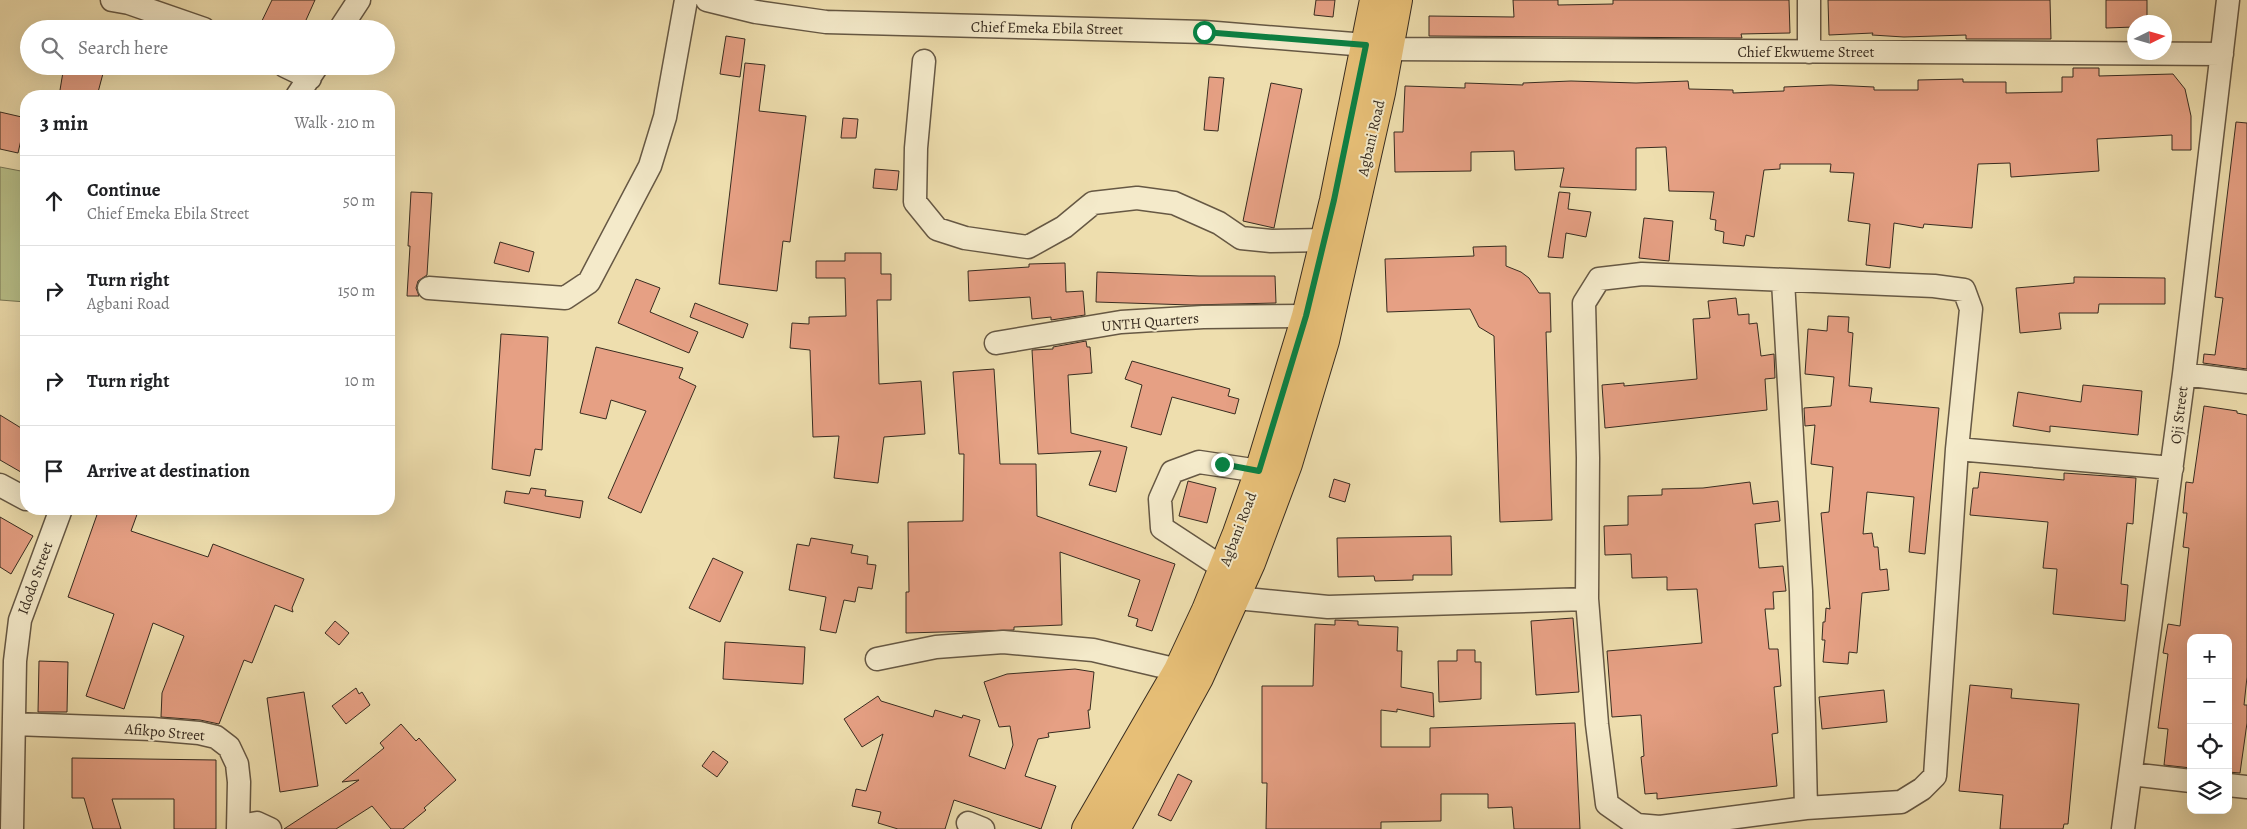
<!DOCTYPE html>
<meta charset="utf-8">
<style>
:root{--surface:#fff;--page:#f2f2f2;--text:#202124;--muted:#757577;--line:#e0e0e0}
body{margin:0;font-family:Alegreya,serif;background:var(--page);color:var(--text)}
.controls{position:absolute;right:15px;bottom:15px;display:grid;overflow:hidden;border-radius:10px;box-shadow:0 5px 20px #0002}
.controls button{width:45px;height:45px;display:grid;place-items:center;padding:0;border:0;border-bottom:1px solid var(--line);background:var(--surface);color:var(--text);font:25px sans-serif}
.compass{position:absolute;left:2127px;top:15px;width:45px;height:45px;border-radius:50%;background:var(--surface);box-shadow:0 5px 20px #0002;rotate:85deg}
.stop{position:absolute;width:15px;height:15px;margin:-11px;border:4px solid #0b8043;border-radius:50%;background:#fff}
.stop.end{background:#0b8043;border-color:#fff;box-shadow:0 1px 5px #0008}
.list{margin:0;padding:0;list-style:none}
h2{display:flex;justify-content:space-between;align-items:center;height:65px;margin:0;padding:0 20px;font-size:21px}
h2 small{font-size:16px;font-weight:400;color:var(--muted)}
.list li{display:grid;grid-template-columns:32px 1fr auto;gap:15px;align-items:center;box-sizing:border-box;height:90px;padding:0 20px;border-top:1px solid var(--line)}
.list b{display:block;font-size:19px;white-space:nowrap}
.list p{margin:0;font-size:16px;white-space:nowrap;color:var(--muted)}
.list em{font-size:16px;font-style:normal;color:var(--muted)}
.icon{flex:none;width:28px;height:28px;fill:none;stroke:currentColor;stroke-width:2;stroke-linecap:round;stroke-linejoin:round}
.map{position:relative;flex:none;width:2247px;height:829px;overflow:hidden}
.search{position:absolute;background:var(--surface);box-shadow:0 5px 20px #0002;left:20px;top:20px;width:375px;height:55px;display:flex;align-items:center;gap:12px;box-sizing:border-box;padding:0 18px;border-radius:28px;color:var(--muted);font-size:19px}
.panel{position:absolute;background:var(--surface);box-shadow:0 5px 20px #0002;left:20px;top:90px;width:375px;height:425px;border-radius:20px}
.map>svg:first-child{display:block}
.green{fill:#b9c18a;stroke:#787655}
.building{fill:#e6a084;stroke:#382c20}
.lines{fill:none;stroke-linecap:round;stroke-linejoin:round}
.minor-casing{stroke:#665844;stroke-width:25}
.primary-casing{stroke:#382c20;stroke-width:30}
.minor{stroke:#f4eaca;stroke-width:22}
.primary{stroke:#e7bf77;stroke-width:28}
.route{stroke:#0b8043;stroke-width:6}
.labels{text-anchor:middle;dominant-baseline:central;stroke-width:4;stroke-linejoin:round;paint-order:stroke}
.street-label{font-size:15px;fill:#382c20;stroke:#f4eaca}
</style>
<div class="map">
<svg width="2247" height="829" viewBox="0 0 2247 829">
<rect width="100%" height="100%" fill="#eedeae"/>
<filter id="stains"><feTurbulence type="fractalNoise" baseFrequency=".004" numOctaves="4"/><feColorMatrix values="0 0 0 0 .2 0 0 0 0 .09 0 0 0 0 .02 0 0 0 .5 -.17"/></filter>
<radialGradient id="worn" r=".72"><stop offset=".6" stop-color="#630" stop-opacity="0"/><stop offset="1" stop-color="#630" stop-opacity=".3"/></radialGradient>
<!-- green -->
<path class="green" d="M 0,167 L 26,172 L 26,302 L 0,300 Z"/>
<!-- building -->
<path class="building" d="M 272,0 L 315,0 L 302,29 L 258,29 Z
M 1316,0 L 1335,0 L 1333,17 L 1314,15 Z
M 1513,0 L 1558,0 L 1558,5 L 1613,4 L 1613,0 L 1789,0 L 1790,33 L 1741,34 L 1742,38 L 1737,38 L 1429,36 L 1429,16 L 1514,17 Z
M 1828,0 L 2050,0 L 2051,39 L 1966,39 L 1966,35 L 1904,37 L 1872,35 L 1873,33 L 1829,35 Z
M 2106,0 L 2147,0 L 2147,22 L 2134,22 L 2134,27 L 2106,28 Z
M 726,36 L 745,39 L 740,77 L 720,74 Z
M 745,63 L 765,65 L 759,111 L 806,116 L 790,242 L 783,241 L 777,291 L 719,284 Z
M 64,66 L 105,66 L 97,96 L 59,96 Z
M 2073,68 L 2099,68 L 2099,76 L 2173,74 L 2185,89 L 2191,116 L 2191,150 L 2172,150 L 2172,135 L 2097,139 L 2099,171 L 2011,177 L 2010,163 L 1978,164 L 1972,228 L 1924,224 L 1923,228 L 1894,223 L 1890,268 L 1866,265 L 1870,224 L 1848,221 L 1854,173 L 1830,172 L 1831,164 L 1780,164 L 1780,169 L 1764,170 L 1754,237 L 1746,235 L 1744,246 L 1723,243 L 1724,232 L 1715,230 L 1716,220 L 1710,219 L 1714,192 L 1669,191 L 1666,147 L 1636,148 L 1636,190 L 1560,187 L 1564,168 L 1515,170 L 1514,151 L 1471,152 L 1471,171 L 1395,172 L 1394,132 L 1403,132 L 1405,86 L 1465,88 L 1465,83 L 1523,85 L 1523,83 L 1571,81 L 1636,83 L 1688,81 L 1689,89 L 1733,90 L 1733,93 L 1784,91 L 1784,87 L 1831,85 L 1874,87 L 1874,90 L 1918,90 L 1918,80 L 1963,79 L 1963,82 L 2006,82 L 2006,93 L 2062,92 L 2062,77 L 2073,77 Z
M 1209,77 L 1224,78 L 1218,131 L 1204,130 Z
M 1271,83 L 1302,89 L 1274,228 L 1243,221 Z
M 0,112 L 26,118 L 18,153 L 0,149 Z
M 843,118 L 858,119 L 856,138 L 841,138 Z
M 2236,122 L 2247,123 L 2247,369 L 2203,363 L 2204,354 L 2215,355 L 2223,298 L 2215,297 Z
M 875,169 L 899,171 L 897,190 L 873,188 Z
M 411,192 L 432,193 L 427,275 L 418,281 L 416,288 L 419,296 L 407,296 L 410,246 L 408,246 Z
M 1559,192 L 1570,193 L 1568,209 L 1591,212 L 1586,237 L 1566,233 L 1563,258 L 1548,257 Z
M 1644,218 L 1673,221 L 1669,261 L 1639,258 Z
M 500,242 L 534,252 L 529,272 L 494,263 Z
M 1506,246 L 1506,266 L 1521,272 L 1529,278 L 1539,293 L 1550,293 L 1551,332 L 1546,332 L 1552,520 L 1500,522 L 1494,336 L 1479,327 L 1470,309 L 1387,312 L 1385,259 L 1474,256 L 1473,247 Z
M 845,253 L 881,253 L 881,274 L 891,274 L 891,300 L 877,300 L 879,384 L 921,381 L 925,434 L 884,437 L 878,483 L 834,478 L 839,436 L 813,437 L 810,350 L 790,348 L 792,323 L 809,324 L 809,317 L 846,316 L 845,278 L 816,278 L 816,261 L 845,261 Z
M 1065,263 L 1066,292 L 1083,291 L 1085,315 L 1051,320 L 1051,317 L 1032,319 L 1030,297 L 969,301 L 968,271 L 1029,267 L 1029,264 Z
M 1097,272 L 1199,276 L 1275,276 L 1276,303 L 1191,305 L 1096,302 Z
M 2074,277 L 2165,278 L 2165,304 L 2099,304 L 2098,313 L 2059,313 L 2061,329 L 2020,333 L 2016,288 L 2074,283 Z
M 636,279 L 660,288 L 650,312 L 698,332 L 689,353 L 618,323 Z
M 1736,298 L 1738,315 L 1749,314 L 1749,324 L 1757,323 L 1761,356 L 1774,354 L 1775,378 L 1765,379 L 1767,410 L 1605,428 L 1602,385 L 1624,383 L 1624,386 L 1697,379 L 1693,319 L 1710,318 L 1708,301 Z
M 695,303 L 748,324 L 743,338 L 690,317 Z
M 1828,316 L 1849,317 L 1848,332 L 1853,333 L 1849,386 L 1872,388 L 1870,402 L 1939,408 L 1925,554 L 1909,552 L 1914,497 L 1867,492 L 1863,534 L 1872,533 L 1874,547 L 1878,547 L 1880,570 L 1887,569 L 1889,590 L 1862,593 L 1857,653 L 1849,652 L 1848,664 L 1823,662 L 1825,640 L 1822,640 L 1823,622 L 1825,622 L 1826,608 L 1830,609 L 1821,513 L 1829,512 L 1833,467 L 1811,464 L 1815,425 L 1805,426 L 1804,408 L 1831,406 L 1834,377 L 1805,374 L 1808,329 L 1827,331 Z
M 501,334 L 548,337 L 542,450 L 535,449 L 530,476 L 492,469 Z
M 1086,341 L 1087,347 L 1090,347 L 1092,373 L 1068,375 L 1071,433 L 1127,447 L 1116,492 L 1089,485 L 1101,451 L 1038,454 L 1032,350 L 1053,349 L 1053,347 Z
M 596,347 L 683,368 L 679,378 L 696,386 L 641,513 L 608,498 L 646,411 L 611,400 L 606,419 L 580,413 Z
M 1132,361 L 1230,389 L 1228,396 L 1239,399 L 1235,414 L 1172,397 L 1161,435 L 1131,427 L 1142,385 L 1125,379 Z
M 994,369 L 1000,464 L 1036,464 L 1037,516 L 1175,564 L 1152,631 L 1136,626 L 1138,619 L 1128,616 L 1140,580 L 1060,552 L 1062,625 L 1014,627 L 1014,630 L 906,633 L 906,592 L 909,592 L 908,522 L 963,521 L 964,454 L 959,454 L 953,372 Z
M 2083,385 L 2142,391 L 2138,435 L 2050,426 L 2050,432 L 2013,426 L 2018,392 L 2081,402 Z
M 2204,406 L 2237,411 L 2237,413 L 2247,415 L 2247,677 L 2244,705 L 2247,705 L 2247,723 L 2240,773 L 2228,772 L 2228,638 L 2191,638 L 2191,768 L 2164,765 L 2168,729 L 2158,728 L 2168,654 L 2163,653 L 2168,624 L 2180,626 L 2189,548 L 2183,547 L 2187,513 L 2183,513 L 2186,482 L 2193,483 Z
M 0,415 L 26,431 L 26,475 L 0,460 Z
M 1980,472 L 2064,480 L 2064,473 L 2136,478 L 2133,524 L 2127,523 L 2121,584 L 2128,585 L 2125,621 L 2053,614 L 2057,569 L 2043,568 L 2048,522 L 1970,515 L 1973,488 L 1978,488 Z
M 1334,479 L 1350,484 L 1345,502 L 1329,497 Z
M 1188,481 L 1216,488 L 1207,523 L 1179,516 Z
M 1750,482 L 1753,504 L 1778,501 L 1780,521 L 1755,524 L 1759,568 L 1783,566 L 1786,591 L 1773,592 L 1774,609 L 1765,609 L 1769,649 L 1778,649 L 1781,686 L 1774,687 L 1778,733 L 1772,734 L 1777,786 L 1657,799 L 1657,793 L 1645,794 L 1641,757 L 1644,756 L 1641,715 L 1612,717 L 1607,651 L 1702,643 L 1697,589 L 1667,590 L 1667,577 L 1632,578 L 1631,554 L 1605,555 L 1604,526 L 1628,525 L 1628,496 L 1662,495 L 1662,489 L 1703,488 Z
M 531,488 L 546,490 L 545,496 L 583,501 L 580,518 L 504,503 L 506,491 L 529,494 Z
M 99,509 L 139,509 L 131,531 L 208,557 L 213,544 L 304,579 L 292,608 L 293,612 L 275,605 L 252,663 L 244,660 L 219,724 L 200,720 L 161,717 L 162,693 L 184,636 L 153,623 L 124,709 L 86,696 L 114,614 L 68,597 Z
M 0,517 L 33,536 L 11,574 L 0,567 Z
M 1451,536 L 1452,575 L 1413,575 L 1413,580 L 1375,581 L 1374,576 L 1338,577 L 1337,538 Z
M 811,538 L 853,545 L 851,553 L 868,556 L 867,564 L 876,565 L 872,589 L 858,587 L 855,602 L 844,600 L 836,633 L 820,630 L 826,597 L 789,590 L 797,544 L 809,546 Z
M 713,558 L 743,572 L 720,622 L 689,608 Z
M 1573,618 L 1579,692 L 1536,695 L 1531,621 Z
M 1335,620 L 1358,621 L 1358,625 L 1398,627 L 1397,651 L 1402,651 L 1401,687 L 1433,693 L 1434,717 L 1397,709 L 1397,712 L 1381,710 L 1381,747 L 1430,747 L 1430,728 L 1575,723 L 1580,829 L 1514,829 L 1512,807 L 1488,808 L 1488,794 L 1441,794 L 1441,821 L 1381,822 L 1381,829 L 1266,829 L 1267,783 L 1262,783 L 1262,686 L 1313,686 L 1315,624 L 1335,625 Z
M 335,621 L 349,633 L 339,645 L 325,633 Z
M 725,642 L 805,647 L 803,684 L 723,679 Z
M 1457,650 L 1475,650 L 1475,662 L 1481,662 L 1481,699 L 1439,702 L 1438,661 L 1457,661 Z
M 39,661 L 68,662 L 67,712 L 38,712 Z
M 1075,669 L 1094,672 L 1090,710 L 1088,710 L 1090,728 L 1048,733 L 1049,737 L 1038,739 L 1025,776 L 1056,786 L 1041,829 L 954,800 L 945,829 L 898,829 L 878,823 L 881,812 L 852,806 L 856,789 L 866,791 L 883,734 L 862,747 L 844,719 L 878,696 L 881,701 L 933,717 L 935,710 L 962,718 L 963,715 L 980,720 L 969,756 L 1005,769 L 1013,745 L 1010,726 L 999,727 L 984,682 L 1007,674 Z
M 1970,685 L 2012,689 L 2011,698 L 2079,704 L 2068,824 L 2064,824 L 2063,829 L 2000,829 L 2003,795 L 1959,791 Z
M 356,688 L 359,694 L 362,692 L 370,705 L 346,724 L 332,706 Z
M 1884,690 L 1887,722 L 1822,729 L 1819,697 Z
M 304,692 L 318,786 L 280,792 L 267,698 Z
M 401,724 L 416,741 L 419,738 L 456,780 L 424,808 L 426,810 L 403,829 L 391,829 L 372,806 L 336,829 L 284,829 L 359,780 L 342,782 L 384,748 L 380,743 Z
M 713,751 L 728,762 L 717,777 L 702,766 Z
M 72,758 L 216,760 L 216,829 L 174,829 L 174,799 L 112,799 L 121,829 L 93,829 L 84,798 L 72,798 Z
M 1178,774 L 1192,781 L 1171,821 L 1158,815 Z"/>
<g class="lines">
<!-- minor casing -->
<g class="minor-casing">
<path id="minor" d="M 112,0 L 129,3 L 204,29
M 707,0 L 756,12 L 826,22 L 1204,32 L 1366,45 L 1389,49 L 2222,54
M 340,29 L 359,0
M 1809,52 L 1809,0
M 924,61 L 916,148 L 915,202 L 937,229 L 965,238 L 1028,247 L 1064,227 L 1093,203 L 1137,198 L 1174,203 L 1219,223 L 1241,238 L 1271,241 L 1325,240
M 285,66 L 310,78
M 297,96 L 317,66
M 1642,274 L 1934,286 L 1964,290 L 1971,309 L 1957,449 L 1935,776 L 1922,789 L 1901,802 L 1806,808 L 1660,827 L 1637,825 L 1607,804 L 1597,724 L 1587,599 L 1588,458 L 1584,303 L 1599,279 Z
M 1783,281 L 1801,591 L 1806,808
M 429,288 L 565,298 L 589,282 L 650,166 L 665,117 L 686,0
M 996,343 L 1121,322 L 1203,317 L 1306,316
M 2184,374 L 2247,382
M 1957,449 L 2172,468
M 0,485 L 26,499
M 1223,568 L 1162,528 L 1160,499 L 1172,472 L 1199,462 L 1259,471
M 1236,598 L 1328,607 L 1587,599
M 877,659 L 936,647 L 1003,642 L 1093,650 L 1178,670
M 14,724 L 152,729 L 199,733 L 216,737 L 229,747 L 237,764 L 239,782 L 238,829
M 2131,774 L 2191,781
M 2228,785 L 2247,787
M 968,823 L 983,829
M 239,826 L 257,823 L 270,829
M 12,829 L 15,661 L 20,620 L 61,509
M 2123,829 L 2184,374 L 2228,0"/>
</g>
<!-- primary casing -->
<g class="primary-casing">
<path id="primary" d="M 1086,829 L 1178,670 L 1206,610 L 1237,533 L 1259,471 L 1306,316 L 1334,200 L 1374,0
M 1116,829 L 1199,678 L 1251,563 L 1288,464 L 1325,341 L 1381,93 L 1398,0"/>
</g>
<!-- minor -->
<use href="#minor" class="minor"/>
<!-- primary -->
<use href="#primary" class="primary"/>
</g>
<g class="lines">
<!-- route -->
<path class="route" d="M 1204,32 L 1366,45 L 1334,200 L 1306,316 L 1259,471 L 1222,464"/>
</g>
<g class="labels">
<!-- street labels -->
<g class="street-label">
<text transform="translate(1047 28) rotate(1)">Chief Emeka Ebila Street</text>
<text x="1806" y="52">Chief Ekwueme Street</text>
<text transform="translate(1371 138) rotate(-77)">Agbani Road</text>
<text transform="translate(1150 322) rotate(-5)">UNTH Quarters</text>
<text transform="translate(2179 415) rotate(-83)">Oji Street</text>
<text transform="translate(1238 529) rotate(-69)">Agbani Road</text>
<text transform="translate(35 578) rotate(-70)">Idodo Street</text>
<text transform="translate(165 732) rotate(5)">Afikpo Street</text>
</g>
</g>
<rect width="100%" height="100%" filter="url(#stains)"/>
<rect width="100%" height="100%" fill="url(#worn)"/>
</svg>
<div class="controls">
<button>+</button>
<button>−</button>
<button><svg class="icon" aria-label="locate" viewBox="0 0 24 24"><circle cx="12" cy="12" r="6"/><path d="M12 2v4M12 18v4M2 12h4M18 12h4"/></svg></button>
<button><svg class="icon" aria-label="layers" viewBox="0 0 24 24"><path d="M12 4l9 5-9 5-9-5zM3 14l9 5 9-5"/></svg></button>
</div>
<svg class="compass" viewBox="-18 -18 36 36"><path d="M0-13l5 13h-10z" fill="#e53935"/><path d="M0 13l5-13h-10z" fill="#757577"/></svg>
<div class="stop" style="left:1204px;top:32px"></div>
<div class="stop end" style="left:1222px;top:464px"></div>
<div class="search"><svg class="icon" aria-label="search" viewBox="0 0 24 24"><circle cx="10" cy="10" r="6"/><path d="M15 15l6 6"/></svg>Search here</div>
<section class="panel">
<h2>3 min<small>Walk · 210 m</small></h2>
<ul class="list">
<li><svg class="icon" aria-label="ahead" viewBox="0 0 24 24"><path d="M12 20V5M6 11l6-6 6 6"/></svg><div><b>Continue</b><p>Chief Emeka Ebila Street</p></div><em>50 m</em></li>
<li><svg class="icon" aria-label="right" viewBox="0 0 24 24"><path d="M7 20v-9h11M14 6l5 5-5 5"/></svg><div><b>Turn right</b><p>Agbani Road</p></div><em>150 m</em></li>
<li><svg class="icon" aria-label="right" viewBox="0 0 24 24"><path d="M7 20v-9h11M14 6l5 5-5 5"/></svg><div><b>Turn right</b></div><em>10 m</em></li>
<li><svg class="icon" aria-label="arrive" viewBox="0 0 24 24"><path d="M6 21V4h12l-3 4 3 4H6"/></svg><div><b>Arrive at destination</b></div></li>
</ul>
</section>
</div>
